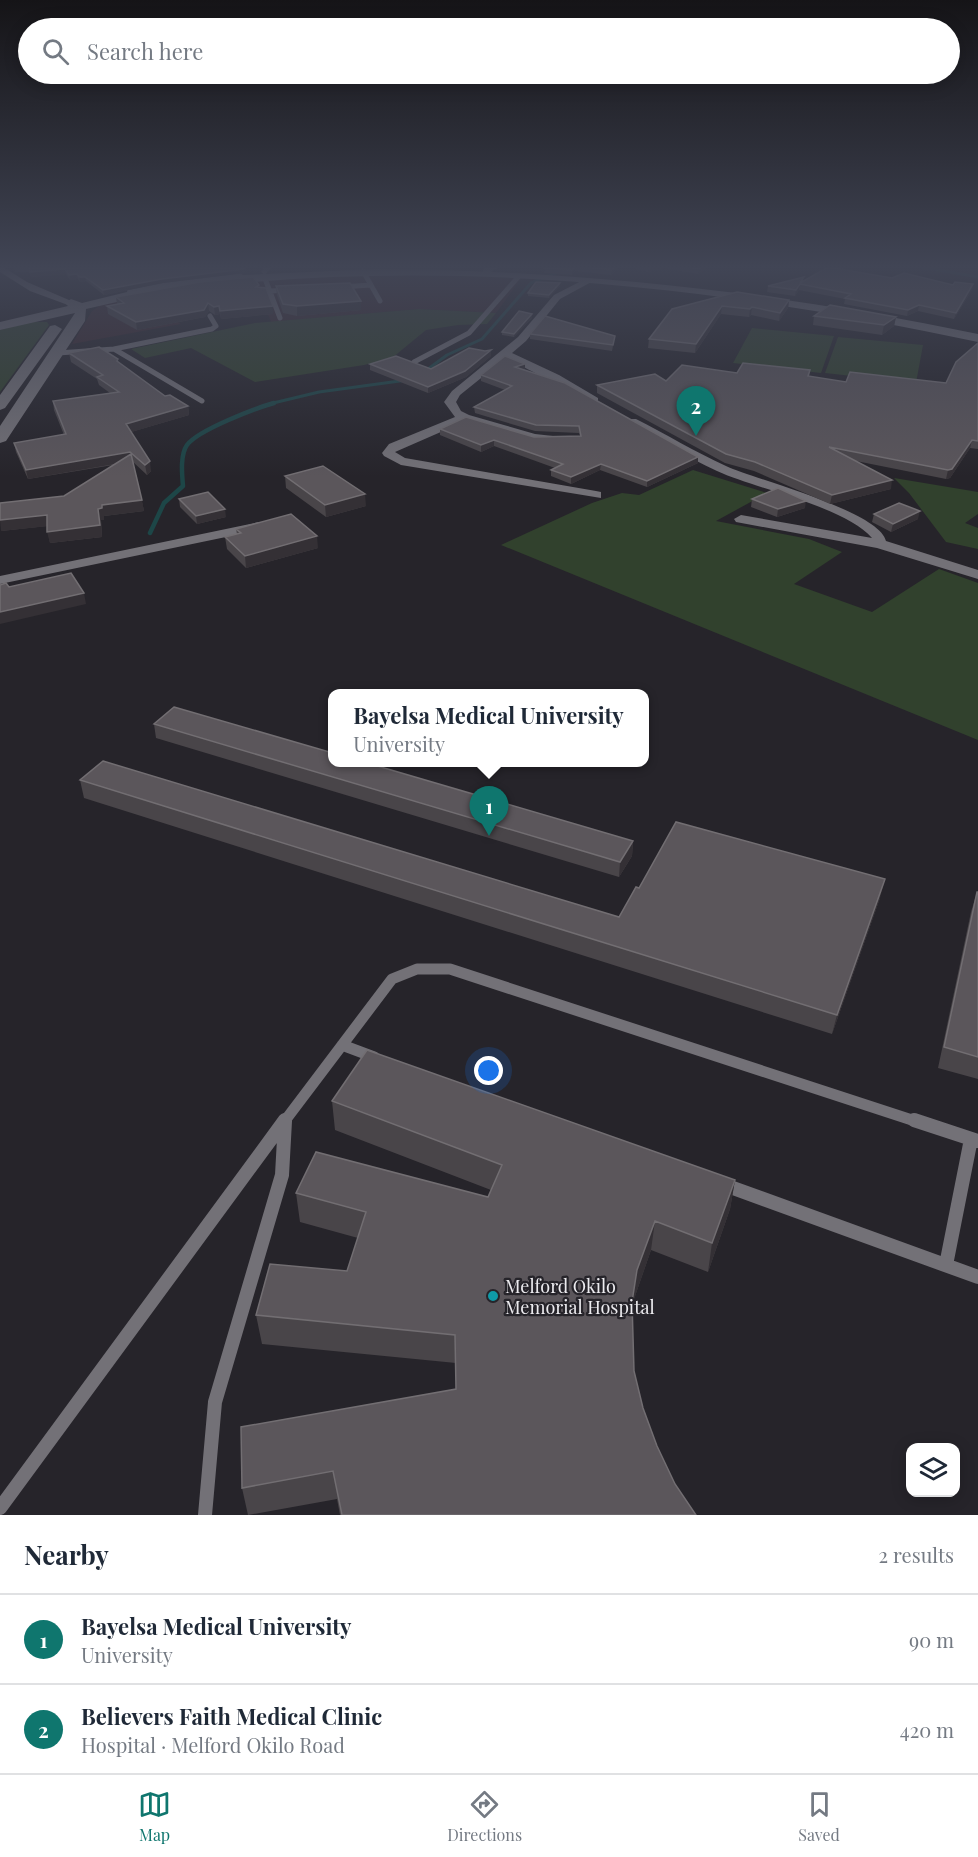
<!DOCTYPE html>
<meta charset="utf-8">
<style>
:root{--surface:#fff;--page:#f6f6f7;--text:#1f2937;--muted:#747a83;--line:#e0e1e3;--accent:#0f766e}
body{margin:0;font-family:"Playfair Display",serif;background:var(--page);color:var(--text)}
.controls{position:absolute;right:18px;bottom:18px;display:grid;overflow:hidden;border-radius:12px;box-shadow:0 3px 15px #0003}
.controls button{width:54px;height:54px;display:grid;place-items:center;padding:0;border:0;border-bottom:2px solid var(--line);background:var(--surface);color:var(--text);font:30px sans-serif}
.you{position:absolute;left:489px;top:1071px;width:21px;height:21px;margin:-15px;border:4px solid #fff;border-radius:50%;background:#1a73e8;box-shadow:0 0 0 9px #1a73e833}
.badge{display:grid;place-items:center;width:39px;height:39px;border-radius:50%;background:var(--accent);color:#fff;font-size:20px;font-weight:700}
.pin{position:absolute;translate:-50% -50px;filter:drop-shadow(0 2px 3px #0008)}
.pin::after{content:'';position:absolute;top:32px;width:21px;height:18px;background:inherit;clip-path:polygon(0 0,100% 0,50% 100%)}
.popup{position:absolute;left:328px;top:689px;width:321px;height:78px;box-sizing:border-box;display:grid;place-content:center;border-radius:12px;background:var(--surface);filter:drop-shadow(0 2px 4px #0005);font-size:20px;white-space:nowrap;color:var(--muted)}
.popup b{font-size:22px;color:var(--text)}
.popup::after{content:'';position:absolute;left:50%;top:100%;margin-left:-12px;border:12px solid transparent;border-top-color:var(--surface)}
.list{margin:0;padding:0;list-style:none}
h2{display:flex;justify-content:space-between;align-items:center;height:78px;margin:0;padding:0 24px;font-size:26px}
h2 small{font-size:20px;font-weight:400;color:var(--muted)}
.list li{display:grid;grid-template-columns:39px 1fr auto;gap:18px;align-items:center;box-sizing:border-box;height:90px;padding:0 24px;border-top:2px solid var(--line)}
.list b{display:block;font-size:22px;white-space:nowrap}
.list p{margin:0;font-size:20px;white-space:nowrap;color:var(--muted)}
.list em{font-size:20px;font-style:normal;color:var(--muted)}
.icon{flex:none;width:33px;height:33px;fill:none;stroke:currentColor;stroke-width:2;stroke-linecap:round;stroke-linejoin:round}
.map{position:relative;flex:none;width:978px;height:1515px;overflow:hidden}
.search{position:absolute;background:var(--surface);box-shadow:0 3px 15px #0003;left:18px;right:18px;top:18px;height:66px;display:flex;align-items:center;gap:15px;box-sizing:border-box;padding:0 21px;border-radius:33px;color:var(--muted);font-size:22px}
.sheet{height:258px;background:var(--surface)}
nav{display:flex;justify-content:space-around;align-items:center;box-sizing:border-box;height:84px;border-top:2px solid var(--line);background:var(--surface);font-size:16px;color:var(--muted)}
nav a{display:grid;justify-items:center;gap:3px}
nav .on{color:var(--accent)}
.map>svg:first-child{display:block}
.commercial{fill:#39272e}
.green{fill:#31412d}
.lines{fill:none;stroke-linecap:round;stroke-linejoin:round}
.stream-far1{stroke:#1d4647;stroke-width:3}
.stream{stroke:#1d4647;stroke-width:4.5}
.service-far2{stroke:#737177;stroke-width:5}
.service-far1{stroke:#737177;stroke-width:11}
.service{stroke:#737177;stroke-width:14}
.minor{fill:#737177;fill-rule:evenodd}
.secondary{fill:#737177;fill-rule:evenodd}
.wall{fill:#494549}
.shaded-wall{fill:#343035}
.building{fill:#5b565b;stroke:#726e72;stroke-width:1.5}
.culture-dot{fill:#0f9aa8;stroke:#26242a;stroke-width:2}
.labels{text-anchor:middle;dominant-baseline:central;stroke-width:4.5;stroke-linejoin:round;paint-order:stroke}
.near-poi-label{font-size:18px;fill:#ecebef;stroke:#26242a;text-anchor:start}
</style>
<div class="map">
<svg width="978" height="1515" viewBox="0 0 978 1515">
<rect width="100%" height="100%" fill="#26242a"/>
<!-- commercial -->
<path class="commercial" d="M 310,275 L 473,276 L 521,279 L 496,313 L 419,309 L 271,322 L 263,301 L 162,312 L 181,324 L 72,344 L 92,311 L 105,302 Z"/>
<!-- green -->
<path class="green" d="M 419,309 L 496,313 L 487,324 L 458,325 L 426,330 L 392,358 L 364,365 L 255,382 L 191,348 L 145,358 L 131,349 L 255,323 Z
M 31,322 L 47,322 L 49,325 L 0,392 L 0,330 Z
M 752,328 L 834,336 L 821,373 L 733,363 Z
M 838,337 L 923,345 L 916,383 L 825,373 Z
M 693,470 L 767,493 L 716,521 L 809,539 L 842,552 L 794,584 L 872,612 L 939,569 L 978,583 L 978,740 L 501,545 L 592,503 L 622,493 L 639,495 Z
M 894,478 L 978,492 L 978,514 L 965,523 L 978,528 L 978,549 L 946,542 L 909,493 Z"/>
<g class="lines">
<!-- stream-far1 -->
<path class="stream-far1" d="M 910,265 L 978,277
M 424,372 L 447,355 L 482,339 L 531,283 L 575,265
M 269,404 L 319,392 L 407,380"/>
<!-- stream -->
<path class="stream" d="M 150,533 L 164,503 L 183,486 C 182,474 180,455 187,445 C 198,430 256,408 274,403"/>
<!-- service-far2 -->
<path class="service-far2" d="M 363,271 L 380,301
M 264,276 L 280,318
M 341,287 L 371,285
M 270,291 L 288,290
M 114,349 L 212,329 L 216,326 L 210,316
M 58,353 L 114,349 L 202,401
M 414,362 L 469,333 L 519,276"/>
<!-- service-far1 -->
<path class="service-far1" d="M 342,1045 L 374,1057
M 284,1122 L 392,979 L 417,969 L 450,969 L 918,1122"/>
<!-- service -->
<path class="service" d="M 914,1120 L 978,1141
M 722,1184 L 978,1277
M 946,1265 L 971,1139
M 0,1508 L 285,1120
M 205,1515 L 215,1402 L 282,1175 L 285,1121"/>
<!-- minor -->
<path class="minor" d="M 0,265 L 27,282 L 76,303 L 68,305 L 30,291 L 0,272 Z
M 265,265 L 273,265 L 265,275 L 261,272 Z
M 491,265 L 502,265 L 489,273 L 483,273 L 483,269 Z
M 587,278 L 595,280 L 560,299 L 526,341 L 512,353 L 559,375 L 598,398 L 598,402 C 590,404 520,364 506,358 L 460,395 L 456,402 L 461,411 L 469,415 L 535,434 L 562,437 L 562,443 L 534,441 L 466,421 L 395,452 L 405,458 L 596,491 L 601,492 L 601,498 L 401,465 L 384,456 L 382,453 L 389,444 L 455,417 L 444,402 L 452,391 L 518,337 L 554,295 Z
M 628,419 L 636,419 C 666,434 695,452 726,466 C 757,480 879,511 886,541 L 978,570 L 978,579 L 877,548 L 736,522 L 734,519 L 741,515 L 872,538 C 846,507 756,489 717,471 C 686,457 658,439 628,423 Z
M 259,522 L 264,523 L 264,529 L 0,584 L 0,576 Z"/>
<!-- secondary -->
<path class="secondary" d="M 375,269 C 578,270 779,292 978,334 L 978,342 C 731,289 473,259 221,285 L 215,282 L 154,291 L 152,294 L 86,309 L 85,321 L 6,441 L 0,443 L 0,426 L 75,313 L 0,330 L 0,322 L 68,306 L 65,303 L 71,299 L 82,303 L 127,292 L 128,287 L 132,286 L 237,271 L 243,275 Z
M 55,325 L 62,329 L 5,408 L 0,410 L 0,395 L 50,326 Z"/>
</g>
<!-- wall -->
<path class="wall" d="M 451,265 L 470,265 L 466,267 Z
M 534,265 L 621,265 L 611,275 L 575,271 L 572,275 L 544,273 L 545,267 Z
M 623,265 L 711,265 L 698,274 L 664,268 L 648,272 Z
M 14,267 L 245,273 L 163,283 L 104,295 L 86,281 L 80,282 L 78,279 L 70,280 L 66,274 L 31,277 L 30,272 L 15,272 Z
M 892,278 L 953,285 L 973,284 L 972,290 L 954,319 L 918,311 L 907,316 L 844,304 L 845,299 L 799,290 L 795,296 L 767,292 L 768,286 L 804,281 Z
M 560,283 L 560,286 L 549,298 L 528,296 L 528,293 Z
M 276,286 L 361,310 L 297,316 L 283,313 L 277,295 Z
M 259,288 L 273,314 L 221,319 L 220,314 L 215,315 L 209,311 L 205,317 L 137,330 L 108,314 L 107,306 L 117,304 L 116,297 Z
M 789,300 L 788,308 L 779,321 L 751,315 L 749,317 L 721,314 L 695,353 L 648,348 L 649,339 L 672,309 Z
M 814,316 L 896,317 L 894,326 L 882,335 L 813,325 Z
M 532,318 L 514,337 L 502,335 L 502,332 Z
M 530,334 L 614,341 L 612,351 L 530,339 Z
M 978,343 L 978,449 L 970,448 L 950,478 L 946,479 L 856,461 L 891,489 L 830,504 L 754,471 L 725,463 L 597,393 L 597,385 L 666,381 L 737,373 L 810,370 L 809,377 L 846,382 L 946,383 Z
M 69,353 L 119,363 L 165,396 L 188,406 L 189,415 L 131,432 L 151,471 L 147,475 L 133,462 L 144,511 L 104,516 L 104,520 L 101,520 L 102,537 L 50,543 L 47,526 L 1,531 L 64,496 L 113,465 L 28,479 L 16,452 L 14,443 L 64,435 L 54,410 L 53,401 L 110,393 L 99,385 L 97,379 L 71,362 Z
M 491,356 L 466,377 L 428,393 L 370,370 L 370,364 L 431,369 Z
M 525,364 L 525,369 L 524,370 L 698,457 L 698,463 L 647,487 L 600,470 L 571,484 L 551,476 L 551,470 L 555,468 L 494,446 L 481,452 L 440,435 L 440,429 L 534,437 L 580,436 L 579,433 L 535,431 L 475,413 L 474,407 L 505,390 L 481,381 L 481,375 Z
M 285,476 L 366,506 L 326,517 L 286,488 Z
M 179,499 L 226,517 L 197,524 L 180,507 Z
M 752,499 L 805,508 L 777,517 L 751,507 Z
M 874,514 L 918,519 L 891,532 L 872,522 Z
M 236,529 L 318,548 L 246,568 L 227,549 L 225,537 L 237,534 Z
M 154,724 L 633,841 L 632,856 L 619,877 L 156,738 Z
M 80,780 L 619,917 L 639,888 L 880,898 L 832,1034 L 84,798 Z
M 977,892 L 978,892 L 978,1079 L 938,1068 L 971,912 Z
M 332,1101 L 735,1180 L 730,1209 L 708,1272 L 651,1250 L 634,1299 L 632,1310 L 634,1371 L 643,1408 L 657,1446 L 675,1484 L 696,1515 L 340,1515 L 337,1499 L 248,1515 L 242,1488 L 456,1389 L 456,1363 L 262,1344 L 256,1315 L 347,1271 L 358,1238 L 300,1222 L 296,1193 L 488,1197 L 491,1190 L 335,1130 Z"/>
<!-- shaded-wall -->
<path class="shaded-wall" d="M 617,265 L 621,265 L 611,275 L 611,270 Z
M 658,265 L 664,265 L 664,268 L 648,272 L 649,268 Z
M 704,265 L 711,265 L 698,274 L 699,269 Z
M 576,266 L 575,271 L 572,275 L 572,270 Z
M 65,269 L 66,274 L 31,277 L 30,272 Z
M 245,269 L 245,273 L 163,283 L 104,295 L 103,290 L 162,279 Z
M 77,274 L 78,279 L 70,280 L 69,275 Z
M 79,277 L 85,277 L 86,281 L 80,282 Z
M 560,283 L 560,286 L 549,298 L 549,295 Z
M 800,284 L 799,290 L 795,296 L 796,290 Z
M 973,284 L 972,290 L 954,319 L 956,313 Z
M 789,300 L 788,308 L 779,321 L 780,313 Z
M 361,301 L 361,310 L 297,316 L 297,306 Z
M 208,303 L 209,311 L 205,317 L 137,330 L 136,322 Z
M 919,305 L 918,311 L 907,316 L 908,310 Z
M 219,306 L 220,314 L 215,315 L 214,307 Z
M 273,306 L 273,314 L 221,319 L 220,311 Z
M 722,306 L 721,314 L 695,353 L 696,344 Z
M 752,307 L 751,315 L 749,317 L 750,309 Z
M 532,314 L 532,318 L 514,337 L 514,334 Z
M 896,317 L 894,326 L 882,335 L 884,325 Z
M 491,350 L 491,356 L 466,377 L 428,393 L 428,387 Z
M 525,364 L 525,369 L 515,373 L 515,367 Z
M 188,406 L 189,415 L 128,433 L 126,424 Z
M 494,440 L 494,446 L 481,452 L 481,445 Z
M 972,440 L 970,448 L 950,478 L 946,479 L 948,470 Z
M 130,452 L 132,461 L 28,479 L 26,470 Z
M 698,457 L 698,463 L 647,487 L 647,481 Z
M 150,461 L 151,471 L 147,475 L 145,465 Z
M 601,464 L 600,470 L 571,484 L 571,477 Z
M 892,480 L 891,489 L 830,504 L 832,495 Z
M 365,494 L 366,506 L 326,517 L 325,505 Z
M 142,500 L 144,511 L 104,516 L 104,520 L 101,520 L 102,537 L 50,543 L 47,532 L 98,509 L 102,505 Z
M 806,501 L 805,508 L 777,517 L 778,509 Z
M 225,509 L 226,517 L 197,524 L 196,516 Z
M 920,511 L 918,519 L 891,532 L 893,524 Z
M 47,515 L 49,526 L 1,531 L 0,520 Z
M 317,536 L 318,548 L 246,568 L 245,556 Z
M 84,593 L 86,604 L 0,624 L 0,612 Z
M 633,841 L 632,856 L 619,877 L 620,862 Z
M 885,879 L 880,898 L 832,1034 L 837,1015 Z
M 735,1180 L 730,1209 L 708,1272 L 712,1243 Z
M 655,1221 L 651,1250 L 634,1299 L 629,1331 L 632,1302 L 637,1270 Z"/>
<!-- building -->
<path class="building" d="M 15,265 L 242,265 L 245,269 L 162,279 L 103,290 L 85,277 L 79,277 L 77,274 L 69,275 L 65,269 L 30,272 L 30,267 L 14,267 Z
M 546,265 L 617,265 L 611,270 L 576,266 L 572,270 L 544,268 Z
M 640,265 L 658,265 L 649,268 Z
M 675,265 L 704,265 L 699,269 Z
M 828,267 L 892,278 L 904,273 L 953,285 L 955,282 L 973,284 L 956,313 L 919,305 L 908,310 L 845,298 L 851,294 L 800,284 L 796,290 L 768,286 L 804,277 L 800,283 Z
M 253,277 L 259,285 L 256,287 L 266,288 L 273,306 L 220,311 L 219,306 L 214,307 L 208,303 L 204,310 L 136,322 L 107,306 L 124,303 L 116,297 L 200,282 Z
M 536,282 L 560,283 L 549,295 L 528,293 Z
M 350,283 L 361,301 L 297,306 L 283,304 L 276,286 Z
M 737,292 L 789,300 L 780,313 L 752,307 L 750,309 L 722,306 L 696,344 L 649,339 L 672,309 Z
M 830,305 L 896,317 L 884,325 L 814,316 Z
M 519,311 L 532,314 L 514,334 L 502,332 Z
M 545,316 L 615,336 L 613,345 L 530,334 Z
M 978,343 L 978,441 L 972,440 L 952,469 L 948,470 L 829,447 L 892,480 L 832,495 L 755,462 L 726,454 L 597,385 L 655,374 L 666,381 L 682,365 L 737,373 L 743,363 L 810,370 L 808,376 L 846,382 L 850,372 L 946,383 L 956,362 Z
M 99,347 L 118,359 L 117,361 L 165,396 L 170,395 L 188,406 L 126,424 L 150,461 L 145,465 L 130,452 L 26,470 L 14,443 L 66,434 L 53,401 L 119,392 L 97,377 L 103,375 L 69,353 Z
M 469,348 L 485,351 L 491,350 L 465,371 L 428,387 L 370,364 L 396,356 L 431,369 Z
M 505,356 L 525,364 L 515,367 L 565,383 L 698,457 L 647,481 L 601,464 L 571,477 L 551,470 L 563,464 L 494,440 L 481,445 L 440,429 L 466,417 L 534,437 L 581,436 L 579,426 L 536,425 L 474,407 L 512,386 L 481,375 Z
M 131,454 L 142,500 L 102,505 L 102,508 L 98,509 L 100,525 L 47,532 L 47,515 L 0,520 L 0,503 L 64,496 Z
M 323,466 L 365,494 L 325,505 L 285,476 Z
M 778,488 L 806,501 L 778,509 L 752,499 Z
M 208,492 L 225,509 L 196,516 L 179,499 Z
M 899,503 L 920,511 L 893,524 L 874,514 Z
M 291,514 L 317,536 L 245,556 L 225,537 L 241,533 L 236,529 Z
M 71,573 L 84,593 L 0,612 L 0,585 L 6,583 L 9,587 Z
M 174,707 L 333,753 L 333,762 L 364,762 L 633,841 L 620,862 L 154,724 Z
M 103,761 L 619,917 L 636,887 L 639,888 L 676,822 L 885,879 L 837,1015 L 80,780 Z
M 977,892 L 978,892 L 978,1057 L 944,1047 Z
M 367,1050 L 735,1180 L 712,1243 L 655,1221 L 637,1270 L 632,1302 L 634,1371 L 643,1408 L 657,1446 L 675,1484 L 696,1515 L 342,1515 L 333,1471 L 242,1488 L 241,1427 L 456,1389 L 455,1335 L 256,1315 L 270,1264 L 347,1271 L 366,1212 L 296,1193 L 316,1152 L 488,1197 L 502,1165 L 332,1101 Z"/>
<!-- sky -->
<linearGradient id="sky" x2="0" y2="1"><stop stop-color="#151417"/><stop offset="0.56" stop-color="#414555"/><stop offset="1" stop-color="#414555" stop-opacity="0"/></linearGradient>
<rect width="978" height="477" fill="url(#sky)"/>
<!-- markers -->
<circle class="culture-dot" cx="493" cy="1296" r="6"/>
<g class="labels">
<!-- near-poi labels -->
<g class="near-poi-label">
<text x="505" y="1286">Melford Okilo<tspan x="505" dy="21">Memorial Hospital</tspan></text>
</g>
</g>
</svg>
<div class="controls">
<button><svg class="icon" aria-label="layers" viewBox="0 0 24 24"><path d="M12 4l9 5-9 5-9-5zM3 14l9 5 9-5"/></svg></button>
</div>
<div class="you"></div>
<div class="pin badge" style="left:489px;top:836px">1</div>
<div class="popup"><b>Bayelsa Medical University</b>University</div>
<div class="pin badge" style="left:696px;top:436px">2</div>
<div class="search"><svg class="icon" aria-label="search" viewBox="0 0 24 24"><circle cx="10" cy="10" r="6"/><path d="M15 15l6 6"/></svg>Search here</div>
</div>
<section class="sheet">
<h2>Nearby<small>2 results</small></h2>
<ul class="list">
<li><span class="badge">1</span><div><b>Bayelsa Medical University</b><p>University</p></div><em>90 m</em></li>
<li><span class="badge">2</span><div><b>Believers Faith Medical Clinic</b><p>Hospital · Melford Okilo Road</p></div><em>420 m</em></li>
</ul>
</section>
<nav>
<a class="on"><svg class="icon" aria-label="map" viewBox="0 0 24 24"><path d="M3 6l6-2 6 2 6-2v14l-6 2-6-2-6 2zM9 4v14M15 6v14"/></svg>Map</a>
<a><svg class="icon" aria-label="directions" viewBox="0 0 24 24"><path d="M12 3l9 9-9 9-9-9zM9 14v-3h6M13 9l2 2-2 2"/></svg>Directions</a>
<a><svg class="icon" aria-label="saved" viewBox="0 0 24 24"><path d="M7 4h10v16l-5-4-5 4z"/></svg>Saved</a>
</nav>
